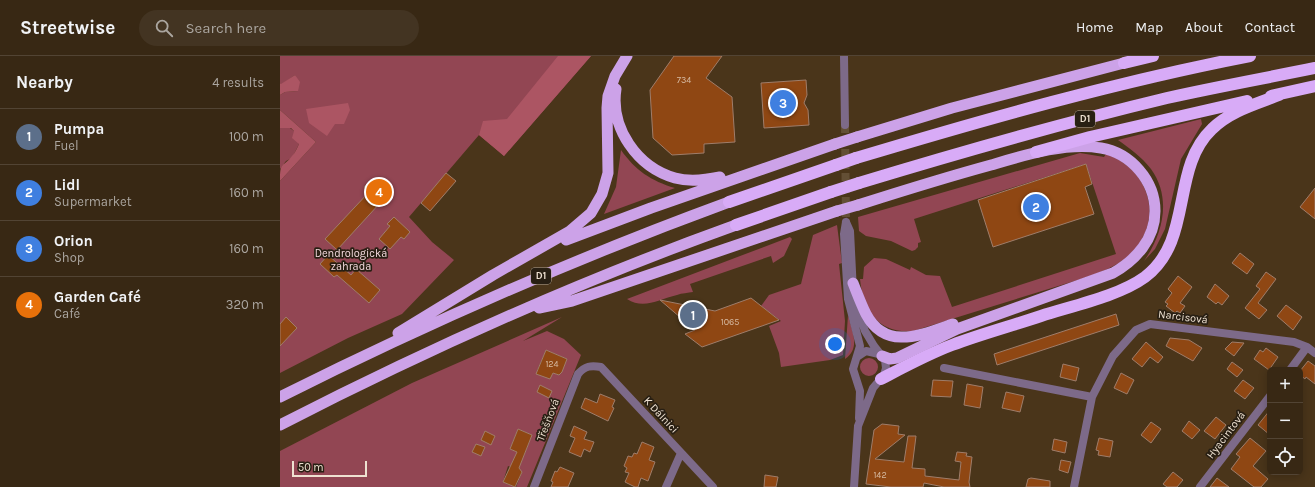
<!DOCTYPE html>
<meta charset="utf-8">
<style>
:root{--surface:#382814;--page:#433422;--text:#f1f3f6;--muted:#aba6a0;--line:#524434;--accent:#db2777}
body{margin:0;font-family:Karla,sans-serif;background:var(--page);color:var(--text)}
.controls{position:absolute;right:12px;bottom:12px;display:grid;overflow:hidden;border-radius:6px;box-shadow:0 2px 10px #0003}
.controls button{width:36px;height:36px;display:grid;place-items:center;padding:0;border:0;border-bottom:1px solid var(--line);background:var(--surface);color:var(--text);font:20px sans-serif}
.scale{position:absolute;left:12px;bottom:10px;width:75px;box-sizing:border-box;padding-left:4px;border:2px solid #eee1d1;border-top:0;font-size:11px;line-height:14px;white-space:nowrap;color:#eee1d1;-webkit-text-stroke:3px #281f13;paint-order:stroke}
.you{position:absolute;left:555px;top:288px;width:14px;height:14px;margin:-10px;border:3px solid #fff;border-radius:50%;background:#1a73e8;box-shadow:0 0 0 6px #1a73e833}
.badge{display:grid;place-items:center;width:26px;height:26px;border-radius:50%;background:var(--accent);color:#fff;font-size:13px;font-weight:700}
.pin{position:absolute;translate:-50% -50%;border:2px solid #fff;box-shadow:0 1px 4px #0006}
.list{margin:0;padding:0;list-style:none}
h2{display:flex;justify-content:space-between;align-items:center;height:52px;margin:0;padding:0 16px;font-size:17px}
h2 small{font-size:13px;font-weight:400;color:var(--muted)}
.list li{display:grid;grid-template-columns:26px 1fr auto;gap:12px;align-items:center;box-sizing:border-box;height:56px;padding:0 16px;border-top:1px solid var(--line)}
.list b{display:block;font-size:15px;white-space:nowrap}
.list p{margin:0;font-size:13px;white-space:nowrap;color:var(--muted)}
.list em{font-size:13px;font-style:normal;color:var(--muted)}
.icon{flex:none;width:22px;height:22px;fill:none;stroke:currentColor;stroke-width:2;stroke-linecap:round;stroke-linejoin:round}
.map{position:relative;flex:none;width:1035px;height:431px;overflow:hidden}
header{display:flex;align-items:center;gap:24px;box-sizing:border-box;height:56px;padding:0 20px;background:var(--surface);border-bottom:1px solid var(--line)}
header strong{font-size:19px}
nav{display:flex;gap:22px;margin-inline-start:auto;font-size:14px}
.search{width:280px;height:36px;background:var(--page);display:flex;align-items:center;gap:10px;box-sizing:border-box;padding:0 14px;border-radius:22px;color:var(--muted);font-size:15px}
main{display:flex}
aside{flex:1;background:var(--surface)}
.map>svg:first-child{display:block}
.green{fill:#924653;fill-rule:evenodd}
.forest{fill:#ac5563}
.building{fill:#8f4713;stroke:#9f7d6a}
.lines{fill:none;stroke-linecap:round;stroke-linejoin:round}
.tertiary-tunnel{stroke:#634f35;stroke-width:8;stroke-dasharray:8 4;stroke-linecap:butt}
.minor{stroke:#7d6a89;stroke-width:8}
.tertiary{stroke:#7d6a89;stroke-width:8}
.trunk{stroke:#cca2e8;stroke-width:11}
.motorway{stroke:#d8abf7;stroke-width:12}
.trunk-bridge{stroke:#cca2e8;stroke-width:11}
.motorway-bridge{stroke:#d8abf7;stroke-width:12}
.labels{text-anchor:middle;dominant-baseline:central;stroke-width:3.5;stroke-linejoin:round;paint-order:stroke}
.number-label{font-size:9px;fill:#d6baa2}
.shield{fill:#281f13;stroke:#b3a798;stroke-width:1}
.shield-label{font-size:10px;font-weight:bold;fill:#eee1d1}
.park-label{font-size:11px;fill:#f3d9dc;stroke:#281f13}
.street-label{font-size:11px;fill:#eee1d1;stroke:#281f13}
</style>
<header>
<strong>Streetwise</strong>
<div class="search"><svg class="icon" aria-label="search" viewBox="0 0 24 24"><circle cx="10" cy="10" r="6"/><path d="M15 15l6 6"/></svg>Search here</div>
<nav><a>Home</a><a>Map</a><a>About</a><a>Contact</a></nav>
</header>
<main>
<aside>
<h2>Nearby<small>4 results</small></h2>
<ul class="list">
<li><span class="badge" style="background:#5c6f8a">1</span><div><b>Pumpa</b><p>Fuel</p></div><em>100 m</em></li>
<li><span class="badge" style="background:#3f7fe0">2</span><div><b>Lidl</b><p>Supermarket</p></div><em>160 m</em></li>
<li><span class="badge" style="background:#3f7fe0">3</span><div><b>Orion</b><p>Shop</p></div><em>160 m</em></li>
<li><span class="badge" style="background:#e8710a">4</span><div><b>Garden Café</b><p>Café</p></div><em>320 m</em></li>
</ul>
</aside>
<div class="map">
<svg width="1035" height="431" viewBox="0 0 1035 431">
<rect width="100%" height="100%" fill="#4a351a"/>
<!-- green -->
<path class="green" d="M 0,0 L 311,0 L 224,100 L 199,79 L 129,161 L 152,186 L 174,204 L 122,258 L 68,282 L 0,317 L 0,125 L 36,86 L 0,54 L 0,39 L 5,36 L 18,35 L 15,19 L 1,29 L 0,27 Z
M 921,63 L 922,68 L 901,103 L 885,173 L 875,193 L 864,205 C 883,178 892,142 871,113 C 862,101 849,92 838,84 Z
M 0,72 L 10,72 L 14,75 L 19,88 L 12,102 L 6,105 L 0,113 Z
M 341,94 C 355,114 371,125 395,132 L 324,158 L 336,131 Z
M 800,97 L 824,101 L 826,98 C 874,115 886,172 843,204 C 831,213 815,218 801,223 L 633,275 C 599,278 583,255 580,223 L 583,223 L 584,211 L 594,202 L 606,203 L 630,214 L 631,211 L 646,219 L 660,220 L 672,251 L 836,198 L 806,108 L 634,163 L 641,186 L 638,187 L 638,191 L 635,194 L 632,195 L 611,185 L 586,180 L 579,175 L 578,161 Z
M 557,169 L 562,207 L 559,208 L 565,265 L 563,299 L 550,304 L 501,311 L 499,297 L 489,270 L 501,265 L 481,250 L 489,239 L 521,228 L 533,179 Z
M 510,181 L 512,183 L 504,200 L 493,207 L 491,200 L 410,228 L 413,236 C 408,237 402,237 397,239 C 379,243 364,254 347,243 Z
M 568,259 C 572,275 581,292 565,303 Z
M 282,261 L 243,285 L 267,275 L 284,283 L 301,299 L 247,431 L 236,431 L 242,416 L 239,415 L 240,412 L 232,409 L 231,411 L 228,410 L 223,426 L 235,431 L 0,431 L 0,395 L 132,327 ZM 266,294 L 287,303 L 279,319 L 273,317 L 257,319 L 257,315 ZM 238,373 L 252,379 L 244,399 L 230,393 Z
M580 311a9 9 0 1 1 18 0a9 9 0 1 1-18 0Z"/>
<!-- forest -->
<path class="forest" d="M 278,0 L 311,0 L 224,100 L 199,79 L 203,65 L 227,63 Z
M 15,19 L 20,26 L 18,35 L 5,36 L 0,39 L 0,27 L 1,28 Z
M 68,47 L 70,54 L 64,68 L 55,68 L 47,80 L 29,67 L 26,53 Z
M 0,54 L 36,86 L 0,125 C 0,104 3,112 12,100 C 15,97 17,92 19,88 L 12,82 L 14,75 L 11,72 L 0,72 Z"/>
<!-- building -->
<path class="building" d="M 394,0 L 442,0 L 426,22 L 452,41 L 455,86 L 424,88 L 424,97 L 392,99 L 373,82 L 370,34 Z
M 526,24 L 527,39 L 524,47 L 528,54 L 529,69 L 484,72 L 481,27 Z
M 806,108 L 812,128 L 805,131 L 814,158 L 713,191 L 698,144 Z
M 166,117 L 176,125 L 150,155 L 141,147 Z
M 90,125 L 110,142 L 103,150 L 100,147 L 57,194 L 45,183 L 89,136 L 84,131 Z
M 1035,132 L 1035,163 L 1020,151 Z
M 114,161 L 130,176 L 124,183 L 121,181 L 110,193 L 99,183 L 110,170 L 107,168 Z
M 960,197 L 974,208 L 967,218 L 952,207 Z
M 48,199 L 71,219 L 76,213 L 100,234 L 89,247 L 57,219 L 54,221 L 40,208 Z
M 986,216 L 996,223 L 978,247 L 987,254 L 979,263 L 965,252 L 980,233 L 976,230 Z
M 898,220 L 912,231 L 900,247 L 905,250 L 900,257 L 897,255 L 895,257 L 886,250 L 888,248 L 885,246 L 892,237 L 888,233 Z
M 935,228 L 949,240 L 942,249 L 938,246 L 936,248 L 927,241 Z
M 471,242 L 499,264 L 422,291 L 405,278 L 415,274 L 380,244 L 435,255 Z
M 1006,249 L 1022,261 L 1013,274 L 997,260 Z
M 836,258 L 839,269 L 717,309 L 714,298 Z
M 6,261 L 17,272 L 0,290 L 0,268 Z
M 890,282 L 909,284 L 922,292 L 913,305 L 886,290 Z
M 866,286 L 883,301 L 878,307 L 870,301 L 862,311 L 852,303 Z
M 952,286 L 964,287 L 954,300 L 945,293 Z
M 986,292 L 998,301 L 989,314 L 974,303 L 980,294 L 983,296 Z
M 266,294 L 287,303 L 282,316 L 279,319 L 273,317 L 270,323 L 256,318 Z
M 1028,305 L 1035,310 L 1035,328 L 1026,321 L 1025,323 L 1020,319 L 1020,315 Z
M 952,306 L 963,314 L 957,321 L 947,313 Z
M 783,308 L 799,312 L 796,325 L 780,321 Z
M 841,317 L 854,324 L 847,338 L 834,332 Z
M 653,324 L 673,325 L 671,341 L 651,340 Z
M 963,324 L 974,332 L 965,343 L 954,335 Z
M 687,328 L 703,331 L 700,352 L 684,349 Z
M 260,329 L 272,335 L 269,342 L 257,336 Z
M 726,336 L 744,340 L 740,356 L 722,352 Z
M 320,338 L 335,344 L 332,351 L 334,352 L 328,365 L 301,352 L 305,342 L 317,347 Z
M 990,354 L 990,379 L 978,369 Z
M 936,361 L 946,369 L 935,383 L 924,375 Z
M 909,365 L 920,374 L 912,383 L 902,375 Z
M 871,366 L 881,373 L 871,387 L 861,379 Z
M 602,368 L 619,370 L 618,378 L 625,379 L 595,403 L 624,406 L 628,380 L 636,380 L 632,412 L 645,413 L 645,420 L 679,424 L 681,406 L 675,405 L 677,396 L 687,397 L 686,400 L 692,401 L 689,426 L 690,431 L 664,431 L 644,427 L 643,431 L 611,431 L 586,428 L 594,374 Z
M 294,370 L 307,376 L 304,383 L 314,386 L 310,396 L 304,393 L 301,401 L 289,396 L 295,382 L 290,380 Z
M 238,373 L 252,379 L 239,412 L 242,416 L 235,431 L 223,426 L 237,396 L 230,393 Z
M 205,375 L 215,380 L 211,389 L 201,384 Z
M 819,382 L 833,385 L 830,401 L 818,399 L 819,395 L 816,394 Z
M 970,382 L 986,395 L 973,410 L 988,423 L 981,431 L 974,431 L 951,413 L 960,401 L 956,398 Z
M 774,383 L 787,386 L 785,397 L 772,394 Z
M 362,386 L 374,391 L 369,404 L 375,406 L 368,425 L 361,422 L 358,431 L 355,431 L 345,426 L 349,417 L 345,416 L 347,412 L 344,410 L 348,400 L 352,401 L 354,397 L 357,398 Z
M 196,388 L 205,391 L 201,400 L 192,396 Z
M 781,404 L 791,406 L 788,417 L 779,414 Z
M 280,411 L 294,417 L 288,431 L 271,431 L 273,426 L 271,425 L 275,415 L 277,416 Z
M 893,416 L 903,424 L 897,431 L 887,431 L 883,428 Z
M 485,419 L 498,421 L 496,431 L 484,431 Z
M 751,422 L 770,425 L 770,431 L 746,431 L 748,423 Z
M 937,422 L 949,431 L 930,431 Z"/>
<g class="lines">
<!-- tertiary-tunnel -->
<path class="tertiary-tunnel" d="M 565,69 L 566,166"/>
<!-- minor -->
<path class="minor" d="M 664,312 L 812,341
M 1010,314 L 1027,291
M 254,431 L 298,318 C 305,310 311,309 321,311 L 433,431
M 386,431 L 401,397
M 794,431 L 812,341 L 833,300 L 856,274 L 870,268 L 1014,286 L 1027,291 L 1035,297
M 920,431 L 990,340"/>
<!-- tertiary -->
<path class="tertiary" d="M 564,0 L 565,69
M 566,166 L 570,175 L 573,236 L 576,250 L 585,275 L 594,290 L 605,304 L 606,312 L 604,319 L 593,332 L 578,370 L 574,431
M 566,166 L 564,178 L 568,243 L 580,290 L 573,313 L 580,335 L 579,362
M 577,301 L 586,295 L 599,298"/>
<!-- trunk -->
<path class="trunk" d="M 336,33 C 330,72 357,111 395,122 C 409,126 426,124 440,121
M 577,81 L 672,52 L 844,7
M 578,149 C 622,135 667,121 711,109 C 745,99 786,86 821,92 C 851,97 875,125 875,155 C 875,183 856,204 833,217 L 677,273 L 617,302 L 610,303 L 602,300
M 286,184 L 371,152 L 555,88
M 573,227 C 577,237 581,248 586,258 C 606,296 643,278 673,268
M 259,252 L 292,245 L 557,155
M 118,277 L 213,219 L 290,175 L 311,157 L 322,138 L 328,117 L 327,52 L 328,40 L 335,20 L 347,0
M 0,341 C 146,268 296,202 449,146
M 0,369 C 148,293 300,225 456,169"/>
<!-- motorway -->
<path class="motorway" d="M 844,7 L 873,0
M 991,40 L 1035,30
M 756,96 L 810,81 L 967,45
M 576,102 C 706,63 836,26 970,0
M 579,127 C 681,96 783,67 887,42 C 936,31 986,22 1035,12
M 449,146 L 556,109
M 456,169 L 551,136
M 601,323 C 624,311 648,298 672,289 C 701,278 731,270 761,260 C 792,250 839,240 865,221 C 914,184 890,113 932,73 C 950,55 976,48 999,39"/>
<!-- trunk-bridge -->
<path class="trunk-bridge" d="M 555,88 L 577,81
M 557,155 L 578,149"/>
<!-- motorway-bridge -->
<path class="motorway-bridge" d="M 556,109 L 576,102
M 551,136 L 579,127"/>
</g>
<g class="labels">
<!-- number labels -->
<g class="number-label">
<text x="404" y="24">734</text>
<text x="450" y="266">1065</text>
<text x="272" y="308">124</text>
<text x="600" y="419">142</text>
</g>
<!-- shield labels -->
<g class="shield">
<rect x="795" y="55" width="20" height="16" rx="3"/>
<rect x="251" y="212" width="20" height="16" rx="3"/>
</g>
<g class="shield-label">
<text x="805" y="63">D1</text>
<text x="261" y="220">D1</text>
</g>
<!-- park labels -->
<g class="park-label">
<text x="71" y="197">Dendrologická<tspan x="71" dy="13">zahrada</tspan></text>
</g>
<!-- street labels -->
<g class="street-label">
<text transform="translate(903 261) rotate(7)">Narcisová</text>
<text transform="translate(381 359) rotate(47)">K Dálnici</text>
<text transform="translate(268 364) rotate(-69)">Třešňová</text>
<text transform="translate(946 379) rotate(-53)">Hyacintová</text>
</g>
</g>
</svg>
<div class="controls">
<button>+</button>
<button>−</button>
<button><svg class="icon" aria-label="locate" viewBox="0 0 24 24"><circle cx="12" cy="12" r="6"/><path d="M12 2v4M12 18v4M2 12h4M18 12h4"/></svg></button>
</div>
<div class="scale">50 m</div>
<div class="you"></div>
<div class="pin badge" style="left:413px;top:259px;background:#5c6f8a">1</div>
<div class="pin badge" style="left:756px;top:151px;background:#3f7fe0">2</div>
<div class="pin badge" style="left:503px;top:47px;background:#3f7fe0">3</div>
<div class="pin badge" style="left:99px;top:136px;background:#e8710a">4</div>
</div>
</main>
